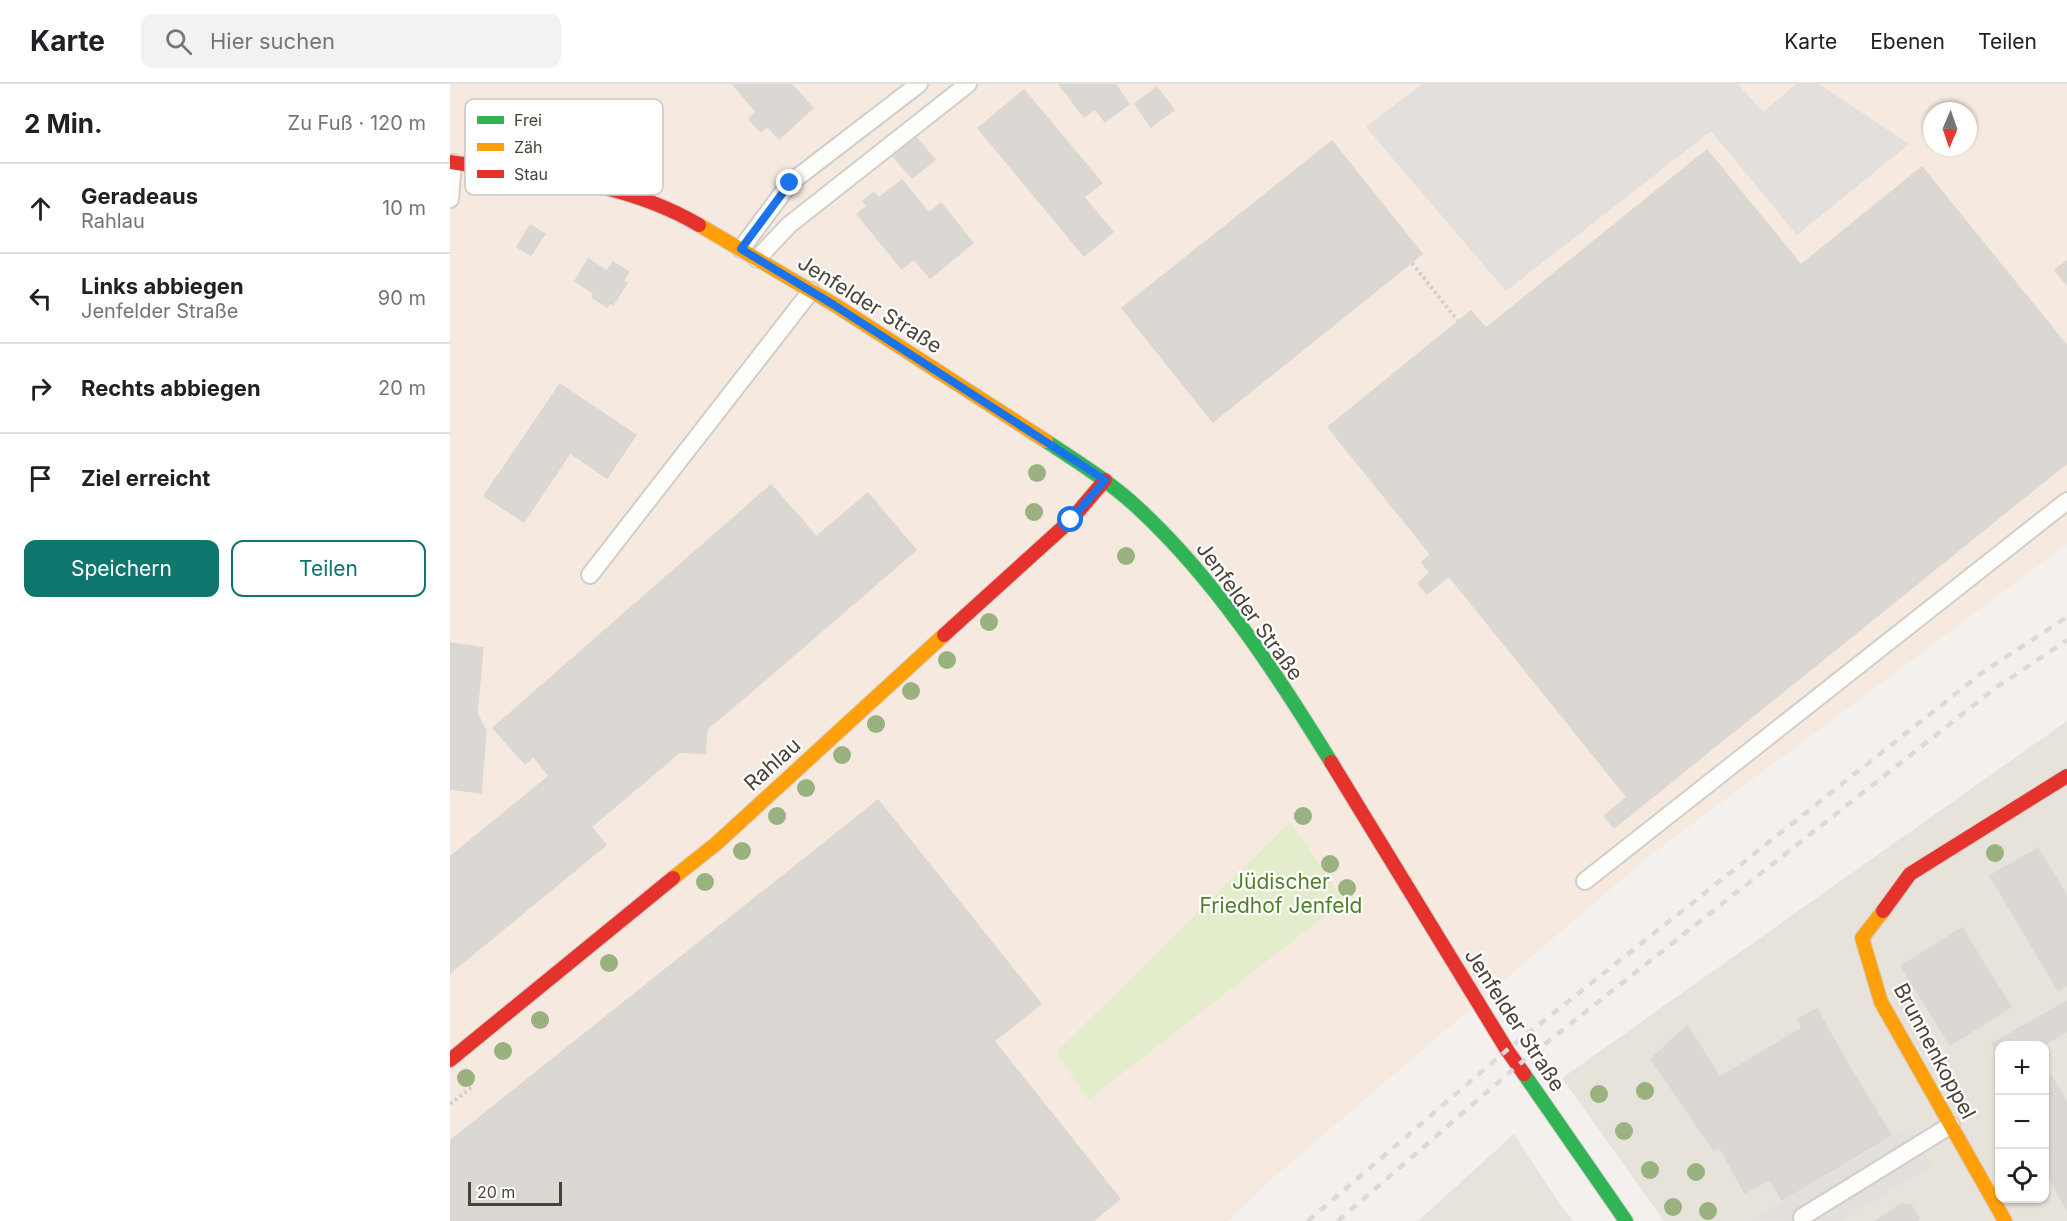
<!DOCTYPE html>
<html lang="de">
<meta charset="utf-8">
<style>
:root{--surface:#fff;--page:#f2f2f2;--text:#202124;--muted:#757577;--line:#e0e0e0;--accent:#0f766e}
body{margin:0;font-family:Inter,sans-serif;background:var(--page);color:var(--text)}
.controls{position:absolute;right:18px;bottom:18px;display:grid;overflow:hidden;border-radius:12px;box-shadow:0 2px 4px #0004}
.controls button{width:54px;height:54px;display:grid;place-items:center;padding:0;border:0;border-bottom:2px solid var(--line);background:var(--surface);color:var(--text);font:30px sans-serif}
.compass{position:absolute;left:1473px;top:18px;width:54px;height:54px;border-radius:50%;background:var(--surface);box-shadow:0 2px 4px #0004;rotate:182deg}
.scale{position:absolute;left:18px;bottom:15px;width:94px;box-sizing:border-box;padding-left:6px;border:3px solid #4a4137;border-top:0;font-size:16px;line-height:21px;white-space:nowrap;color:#4a4137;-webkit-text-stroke:4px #fff;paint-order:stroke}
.stop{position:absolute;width:18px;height:18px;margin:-14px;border:4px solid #1a73e8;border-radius:50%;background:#fff}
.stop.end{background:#1a73e8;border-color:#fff;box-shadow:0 2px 6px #0008}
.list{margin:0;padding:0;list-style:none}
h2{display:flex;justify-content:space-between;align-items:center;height:78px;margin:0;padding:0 24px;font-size:26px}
h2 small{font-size:20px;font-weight:400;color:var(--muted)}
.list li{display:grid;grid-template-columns:39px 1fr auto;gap:18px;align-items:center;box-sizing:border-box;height:90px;padding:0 24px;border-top:2px solid var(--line)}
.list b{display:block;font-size:22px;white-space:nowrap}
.list p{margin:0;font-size:20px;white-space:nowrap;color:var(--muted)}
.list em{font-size:20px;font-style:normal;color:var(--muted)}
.actions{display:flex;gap:12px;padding:18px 24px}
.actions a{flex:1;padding:14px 0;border:2px solid var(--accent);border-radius:12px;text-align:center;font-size:21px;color:var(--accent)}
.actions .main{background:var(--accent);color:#fff}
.icon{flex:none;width:33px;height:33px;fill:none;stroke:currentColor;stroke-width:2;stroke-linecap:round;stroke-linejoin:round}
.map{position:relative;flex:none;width:1617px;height:1137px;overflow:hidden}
header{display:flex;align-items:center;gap:36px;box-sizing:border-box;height:84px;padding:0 30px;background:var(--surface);border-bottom:2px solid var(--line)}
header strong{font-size:28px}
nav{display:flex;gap:33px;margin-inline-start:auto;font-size:21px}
.search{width:420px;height:54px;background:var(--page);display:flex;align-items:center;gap:15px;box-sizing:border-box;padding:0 21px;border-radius:12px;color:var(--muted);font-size:22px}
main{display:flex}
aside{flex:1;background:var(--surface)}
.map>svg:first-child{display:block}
.residential{fill:#e7e2da;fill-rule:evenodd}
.commercial{fill:#f6eae0;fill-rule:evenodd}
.green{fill:#e3edcc}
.parking{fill:#e2dfdc}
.building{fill:#dbd8d3;stroke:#dbd7d3;stroke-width:1.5}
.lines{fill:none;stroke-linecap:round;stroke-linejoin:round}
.lane-casing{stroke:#d1ceca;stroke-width:20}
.fast-casing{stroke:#d4cec5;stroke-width:16}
.slow-casing{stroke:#d4cec5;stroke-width:16}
.jam-casing{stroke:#d4cec5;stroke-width:16}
.path{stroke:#d3d0cb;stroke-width:4;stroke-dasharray:3 3;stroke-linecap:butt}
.lane{stroke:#fdfdfc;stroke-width:16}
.fast{stroke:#30b455;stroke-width:14}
.slow{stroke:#ff9f0a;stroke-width:14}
.jam{stroke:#e5322d;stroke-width:14}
.rail{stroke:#dadad9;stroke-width:4.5;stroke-dasharray:8 8;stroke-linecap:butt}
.tree{fill:#99b280}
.route{stroke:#1a73e8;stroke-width:8}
.labels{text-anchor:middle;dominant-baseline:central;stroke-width:4.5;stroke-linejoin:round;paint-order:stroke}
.street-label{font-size:21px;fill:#4a4137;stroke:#fff}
.park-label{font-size:21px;fill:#508027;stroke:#fff}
.key{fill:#fff;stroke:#c9c6c3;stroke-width:1.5}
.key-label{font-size:16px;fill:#4a4137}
</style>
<header>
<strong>Karte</strong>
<div class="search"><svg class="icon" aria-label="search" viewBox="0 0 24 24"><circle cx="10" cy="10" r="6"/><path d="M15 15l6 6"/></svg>Hier suchen</div>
<nav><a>Karte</a><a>Ebenen</a><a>Teilen</a></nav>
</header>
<main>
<aside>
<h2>2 Min.<small>Zu Fuß · 120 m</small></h2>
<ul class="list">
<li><svg class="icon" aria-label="ahead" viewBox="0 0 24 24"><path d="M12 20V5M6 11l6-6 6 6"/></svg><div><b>Geradeaus</b><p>Rahlau</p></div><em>10 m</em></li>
<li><svg class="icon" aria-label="left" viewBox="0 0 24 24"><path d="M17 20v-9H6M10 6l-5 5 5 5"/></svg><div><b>Links abbiegen</b><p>Jenfelder Straße</p></div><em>90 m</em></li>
<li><svg class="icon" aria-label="right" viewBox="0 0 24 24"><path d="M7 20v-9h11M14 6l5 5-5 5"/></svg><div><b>Rechts abbiegen</b></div><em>20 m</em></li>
<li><svg class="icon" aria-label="arrive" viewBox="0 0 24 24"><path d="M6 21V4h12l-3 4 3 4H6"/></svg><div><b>Ziel erreicht</b></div></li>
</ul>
<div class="actions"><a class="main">Speichern</a><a>Teilen</a></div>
</aside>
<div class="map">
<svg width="1617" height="1137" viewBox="0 0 1617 1137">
<rect width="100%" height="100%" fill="#f3f0ed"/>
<!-- residential -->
<path class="residential" d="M 1617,637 L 1617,1137 L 1214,1137 L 1112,994 ZM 1550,962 L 1594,962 L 1594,1114 L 1550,1114 Z
M 1064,1050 L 1111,1122 L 1123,1137 L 968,1137 Z"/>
<!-- commercial -->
<path class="commercial" d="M 0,0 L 1617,0 L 1617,460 L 1198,773 L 822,1095 L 778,1137 L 0,1137 ZM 1482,27 L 1518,27 L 1518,63 L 1482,63 Z"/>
<!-- green -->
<path class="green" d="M 840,738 L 894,817 L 638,1016 L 606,968 Z"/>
<!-- parking -->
<path class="parking" d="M 972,0 L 1288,0 L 1313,28 L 1346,0 L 1369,0 L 1459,60 L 1347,151 L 1261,47 L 1056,207 L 916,43 Z
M 1459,1044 L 1481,1082 L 1391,1137 L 1301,1136 Z"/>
<!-- building -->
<path class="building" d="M 282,0 L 304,0 L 292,11 Z
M 304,0 L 341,0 L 363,24 L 329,55 L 317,42 L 311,48 L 299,35 L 306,28 L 292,11 Z
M 609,0 L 665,0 L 679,20 L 655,38 L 645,25 L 634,33 Z
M 707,3 L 724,26 L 701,43 L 685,20 Z
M 574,6 L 652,99 L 634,113 L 663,148 L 634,172 L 528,44 Z
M 466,53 L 485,76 L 462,94 L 443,72 Z
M 882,57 L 972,170 L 763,338 L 672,224 Z
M 1257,66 L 1351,181 L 1128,361 L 1133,367 L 990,482 L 878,343 L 1021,227 L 1036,244 Z
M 1472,83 L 1617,262 L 1617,379 L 1164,744 L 1154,732 L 1177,713 L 999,492 L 977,510 L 968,499 L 980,489 L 972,478 L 981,470 L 990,482 L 1133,367 L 1128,361 Z
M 452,96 L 479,129 L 491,119 L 523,159 L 480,194 L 464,175 L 452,185 L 407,130 L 417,122 L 413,117 L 424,108 L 429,114 Z
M 80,141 L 95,150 L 81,171 L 67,163 Z
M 138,175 L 157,187 L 163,178 L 179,188 L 173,197 L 177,199 L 163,221 L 160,219 L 157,223 L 142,213 L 144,210 L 125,197 Z
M 1617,177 L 1617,201 L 1605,186 Z
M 110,300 L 186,351 L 157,394 L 120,369 L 74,438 L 34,412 Z
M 321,401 L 353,437 L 231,541 L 75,680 L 43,644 Z
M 418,409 L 466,466 L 294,614 L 231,541 L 353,437 L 366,453 Z
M 231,541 L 294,614 L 257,645 L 255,670 L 230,668 L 141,743 L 83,672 Z
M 0,559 L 33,564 L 27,629 L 36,647 L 31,709 L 0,705 Z
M 99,692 L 156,761 L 0,889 L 0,773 Z
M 428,716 L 591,920 L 544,957 L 670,1115 L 643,1137 L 0,1137 L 0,1057 Z
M 1588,764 L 1617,812 L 1617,901 L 1608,906 L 1540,792 Z
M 1512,844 L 1561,923 L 1500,961 L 1451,882 Z
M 1617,917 L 1617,947 L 1592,962 L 1550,962 L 1550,973 L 1542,960 Z
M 1367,925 L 1400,984 L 1264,1066 L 1201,975 L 1237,942 L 1270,993 L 1352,944 L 1348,935 Z
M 1400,984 L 1441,1051 L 1332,1116 L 1320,1095 L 1295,1109 L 1269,1062 Z
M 1602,992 L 1617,1019 L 1617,1126 L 1597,1090 L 1594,1092 L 1594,996 Z
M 1452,1120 L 1461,1121 L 1469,1134 L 1467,1137 L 1425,1137 Z"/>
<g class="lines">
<!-- lane casing -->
<g class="lane-casing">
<path id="lane" d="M 0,115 L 3,79
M 291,165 L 340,99 L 469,0
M 307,175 L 339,141 L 518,0
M 140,491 L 361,207
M 1135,797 L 1617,417
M 1352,1133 L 1501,1041"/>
</g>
<!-- fast casing -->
<g class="fast-casing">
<path id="fast" d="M 596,357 C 628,378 660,398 688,424 C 766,496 826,589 881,678
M 1074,990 L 1176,1137"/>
</g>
<!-- slow casing -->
<g class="slow-casing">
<path id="slow" d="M 249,141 L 385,221 L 596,357
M 223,794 L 267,759 L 494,551
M 1433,827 L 1412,854 L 1431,918 L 1555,1137"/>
</g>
<!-- jam casing -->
<g class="jam-casing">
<path id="jam" d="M 0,78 C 84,91 175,97 249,141
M 494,551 L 621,436 L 655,396
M 881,678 L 1057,966 L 1074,990
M 1433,827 L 1460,790 L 1617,692
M 0,976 L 223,794"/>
</g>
<!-- path -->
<path class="path" d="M 962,179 L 1008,237
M 0,1020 L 22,1003"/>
<!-- lane -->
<use href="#lane" class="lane"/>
<!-- fast -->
<use href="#fast" class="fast"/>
<!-- slow -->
<use href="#slow" class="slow"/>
<!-- jam -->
<use href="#jam" class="jam"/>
<!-- rail -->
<path class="rail" d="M 858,1137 L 1057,966 L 1533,588 L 1617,533
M 888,1137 L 1067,982 L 1544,605 L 1617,556"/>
</g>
<!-- trees -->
<g class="tree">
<circle cx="587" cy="389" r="9"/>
<circle cx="584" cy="428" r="9"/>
<circle cx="676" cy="472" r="9"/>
<circle cx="539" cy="538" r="9"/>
<circle cx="497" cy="576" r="9"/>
<circle cx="461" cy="607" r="9"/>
<circle cx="426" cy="640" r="9"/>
<circle cx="392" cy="671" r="9"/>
<circle cx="356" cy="704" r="9"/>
<circle cx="327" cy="732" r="9"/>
<circle cx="853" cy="732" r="9"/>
<circle cx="292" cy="767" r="9"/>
<circle cx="1545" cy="769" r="9"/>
<circle cx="880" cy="780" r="9"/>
<circle cx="255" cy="798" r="9"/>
<circle cx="897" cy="804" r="9"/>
<circle cx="159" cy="879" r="9"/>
<circle cx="90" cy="936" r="9"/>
<circle cx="53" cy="967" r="9"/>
<circle cx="16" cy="994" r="9"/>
<circle cx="1195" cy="1007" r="9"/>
<circle cx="1149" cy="1010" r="9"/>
<circle cx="1174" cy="1047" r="9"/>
<circle cx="1200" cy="1086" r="9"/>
<circle cx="1246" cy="1088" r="9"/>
<circle cx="1223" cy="1123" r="9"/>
<circle cx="1258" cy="1127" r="9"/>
</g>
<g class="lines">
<!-- route -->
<path class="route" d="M 340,99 L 291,165 L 384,221 L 655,396 L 621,436"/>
</g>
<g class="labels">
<!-- street labels -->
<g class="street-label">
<text transform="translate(420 220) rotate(32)">Jenfelder Straße</text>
<text transform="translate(800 527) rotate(54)">Jenfelder Straße</text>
<text transform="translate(322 680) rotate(-42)">Rahlau</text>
<text transform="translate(1065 936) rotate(57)">Jenfelder Straße</text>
<text transform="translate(1485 967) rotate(62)">Brunnenkoppel</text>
</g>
<!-- park labels -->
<g class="park-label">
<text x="831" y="797">Jüdischer<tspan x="831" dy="24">Friedhof Jenfeld</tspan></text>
</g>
</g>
<!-- legend -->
<rect x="15" y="15" width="198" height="96" rx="9" class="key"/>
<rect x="27" y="32" width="27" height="8" fill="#30b455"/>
<rect x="27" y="59" width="27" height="8" fill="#ff9f0a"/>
<rect x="27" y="86" width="27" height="8" fill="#e5322d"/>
<g class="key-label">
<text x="64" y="42">Frei</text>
<text x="64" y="69">Zäh</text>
<text x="64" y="96">Stau</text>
</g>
</svg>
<div class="controls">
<button>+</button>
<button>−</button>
<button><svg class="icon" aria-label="locate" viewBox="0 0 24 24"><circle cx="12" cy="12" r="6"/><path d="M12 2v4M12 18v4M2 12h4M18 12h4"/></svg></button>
</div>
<svg class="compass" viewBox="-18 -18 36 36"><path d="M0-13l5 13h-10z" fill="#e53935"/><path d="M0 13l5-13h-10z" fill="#757577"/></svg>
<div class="scale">20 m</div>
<div class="stop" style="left:621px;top:436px"></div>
<div class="stop end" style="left:340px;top:99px"></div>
</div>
</main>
